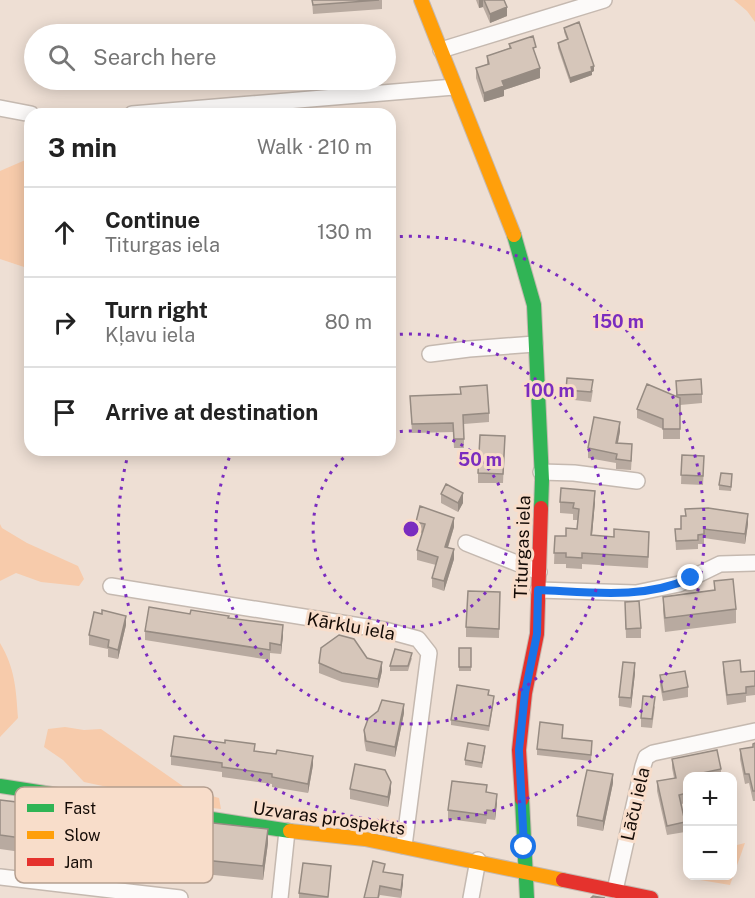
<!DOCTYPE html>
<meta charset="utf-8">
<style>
:root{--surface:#fff;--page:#f2f2f2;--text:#222;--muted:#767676;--line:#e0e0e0}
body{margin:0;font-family:"Public Sans",sans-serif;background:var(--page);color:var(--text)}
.controls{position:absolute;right:18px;bottom:18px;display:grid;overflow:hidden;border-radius:12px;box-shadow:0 3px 15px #0003}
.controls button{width:54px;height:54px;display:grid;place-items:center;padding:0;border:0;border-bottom:2px solid var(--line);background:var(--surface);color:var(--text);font:30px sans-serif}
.stop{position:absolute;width:18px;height:18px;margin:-14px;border:4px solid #1a73e8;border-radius:50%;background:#fff}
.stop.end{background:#1a73e8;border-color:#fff;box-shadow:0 2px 6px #0008}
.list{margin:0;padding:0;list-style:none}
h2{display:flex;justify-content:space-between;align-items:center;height:78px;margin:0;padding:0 24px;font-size:26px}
h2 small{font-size:20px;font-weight:400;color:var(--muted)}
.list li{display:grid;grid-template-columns:39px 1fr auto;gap:18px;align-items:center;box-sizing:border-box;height:90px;padding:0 24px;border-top:2px solid var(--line)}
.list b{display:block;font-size:22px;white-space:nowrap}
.list p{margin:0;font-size:20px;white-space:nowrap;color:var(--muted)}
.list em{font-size:20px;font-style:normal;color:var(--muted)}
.icon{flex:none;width:33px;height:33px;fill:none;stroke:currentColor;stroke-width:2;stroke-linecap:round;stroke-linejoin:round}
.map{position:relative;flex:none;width:755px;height:898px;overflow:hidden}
.search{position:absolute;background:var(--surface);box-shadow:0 3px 15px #0003;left:24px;top:24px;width:372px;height:66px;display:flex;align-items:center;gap:15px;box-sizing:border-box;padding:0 21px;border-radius:33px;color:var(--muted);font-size:22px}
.panel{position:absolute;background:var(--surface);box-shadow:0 3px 15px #0003;left:24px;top:108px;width:372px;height:348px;border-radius:18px}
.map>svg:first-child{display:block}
.green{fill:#f7cbab}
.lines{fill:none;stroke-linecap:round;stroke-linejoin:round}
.street-casing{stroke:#c5b9b0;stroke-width:18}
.fast-casing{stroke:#c5b9b0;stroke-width:16}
.slow-casing{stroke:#c5b9b0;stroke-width:16}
.jam-casing{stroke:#c5b9b0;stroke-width:16}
.street{stroke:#fcfaf9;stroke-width:15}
.fast{stroke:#30b455;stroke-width:14}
.slow{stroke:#ff9f0a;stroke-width:14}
.jam{stroke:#e5322d;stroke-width:14}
.wall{fill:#b8aaa0}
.shaded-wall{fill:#968b82}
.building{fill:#d6c6ba;stroke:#968b82;stroke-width:1.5}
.route{stroke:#1a73e8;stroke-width:8}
.ring{fill:none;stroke:#7b2cbf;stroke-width:3;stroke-dasharray:3 6}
.labels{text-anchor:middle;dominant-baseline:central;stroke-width:6;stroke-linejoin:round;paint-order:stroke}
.street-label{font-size:18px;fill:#140b06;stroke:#f8ddca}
.key{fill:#f8ddca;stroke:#b49e8f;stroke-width:1.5}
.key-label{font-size:16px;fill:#140b06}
.centre{fill:#7b2cbf;stroke:#f8ddca;stroke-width:3}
.ring-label{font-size:18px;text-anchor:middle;font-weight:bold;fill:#7b2cbf;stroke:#f8ddca;stroke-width:6;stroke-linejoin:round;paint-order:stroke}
</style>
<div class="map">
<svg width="755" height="898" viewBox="0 0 755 898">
<rect width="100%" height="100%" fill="#eedfd4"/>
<!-- green -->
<path class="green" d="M 734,0 L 755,0 L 755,22 L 747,11 Z
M 30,158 L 30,269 L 0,259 L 0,171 Z
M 0,524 L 2,528 L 27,543 L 78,566 L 84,579 L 79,586 L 41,582 L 16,573 L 0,581 Z
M 0,643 C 15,668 16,689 18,718 L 0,737 Z
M 65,727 L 84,730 L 101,729 L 187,789 L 219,798 L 221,809 L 196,806 L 84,782 L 63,760 L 44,747 L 48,729 Z
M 745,843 L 730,885 L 700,880 L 702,876 L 732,876 L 733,846 Z"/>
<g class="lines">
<!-- street casing -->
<g class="street-casing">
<path id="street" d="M 441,50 L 604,0
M 0,108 L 31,114
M 132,114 L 454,87
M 430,354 L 469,349 L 535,344
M 541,472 L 574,473 L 637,481
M 466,543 L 539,572
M 111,586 L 385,630 L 418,639 L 429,653 L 404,846
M 538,590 L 636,593 L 679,584 L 720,564 L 755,563
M 0,877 L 180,898
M 615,890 L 643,766 L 646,757 L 653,753 L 755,731
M 280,898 L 287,831
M 471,898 L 478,860"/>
</g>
<!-- fast casing -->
<g class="fast-casing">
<path id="fast" d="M 514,235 L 534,305 L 542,480 L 541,508
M 0,786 L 290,831
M 522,799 L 527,898"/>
</g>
<!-- slow casing -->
<g class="slow-casing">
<path id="slow" d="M 421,0 L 514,235
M 290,831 L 365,839 L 563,880"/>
</g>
<!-- jam casing -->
<g class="jam-casing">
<path id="jam" d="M 522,799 L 519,750 L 525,693 L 537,634 L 541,508
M 563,880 L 651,898"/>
</g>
<!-- street -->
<use href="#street" class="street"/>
<!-- fast -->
<use href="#fast" class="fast"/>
<!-- slow -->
<use href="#slow" class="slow"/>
<!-- jam -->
<use href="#jam" class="jam"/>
</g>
<!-- wall -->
<path class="wall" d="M 312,0 L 382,0 L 382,9 L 313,14 Z
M 476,0 L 504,0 L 507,16 L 490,23 L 483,7 L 479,8 Z
M 564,28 L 594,71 L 592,72 L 592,75 L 570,83 L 558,48 L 558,43 L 567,40 L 564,32 Z
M 509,44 L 536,57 L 540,78 L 504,90 L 504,96 L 484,102 L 476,78 L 476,68 L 487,64 L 487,56 L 509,48 Z
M 676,381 L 702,394 L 702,403 L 680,405 L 680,439 L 663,439 L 663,429 L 637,418 L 637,409 L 676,396 Z
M 460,387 L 489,413 L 489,422 L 464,424 L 464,448 L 454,448 L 453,432 L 412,433 L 410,396 L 460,394 Z
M 566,390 L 593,390 L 591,402 L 566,399 Z
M 620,431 L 618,443 L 632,454 L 631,470 L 616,469 L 616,463 L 588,458 L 588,448 Z
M 505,436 L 503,483 L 478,483 L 478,473 Z
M 682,455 L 704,465 L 703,485 L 681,484 Z
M 732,479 L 731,491 L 719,490 L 719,485 Z
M 441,494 L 463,503 L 458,512 L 441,503 Z
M 560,502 L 595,502 L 592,535 L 649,543 L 648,568 L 582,564 L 582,569 L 566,568 L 566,564 L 554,564 L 555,536 L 566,536 L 577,529 L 578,520 L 573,520 L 573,514 L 560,513 Z
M 416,522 L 454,527 L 448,548 L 454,559 L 444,591 L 432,587 L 432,578 L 436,565 L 417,560 L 417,550 L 422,533 L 416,531 Z
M 748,524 L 745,544 L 704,538 L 704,544 L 698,544 L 698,549 L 676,550 L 675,529 Z
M 714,581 L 736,609 L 736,623 L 665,632 L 663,611 L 663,597 L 714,590 Z
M 500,592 L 499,638 L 466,637 L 466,627 Z
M 625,602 L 641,628 L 641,638 L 626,638 Z
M 190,614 L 229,618 L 283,635 L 281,654 L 270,653 L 270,660 L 145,640 L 145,631 Z
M 126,625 L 118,659 L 108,657 L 108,649 L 89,645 L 89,635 Z
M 459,648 L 471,648 L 471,671 L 459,671 Z
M 367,658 L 382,671 L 378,688 L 342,682 L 319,673 L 319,663 Z
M 412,658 L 408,671 L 390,671 L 390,666 Z
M 723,662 L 741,672 L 755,671 L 755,695 L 746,696 L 746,702 L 727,705 L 723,672 Z
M 635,673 L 631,708 L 619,706 L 619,697 Z
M 660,675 L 688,687 L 688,697 L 663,701 L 660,685 Z
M 489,695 L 494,701 L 489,731 L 451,725 L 451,720 Z
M 655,706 L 652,728 L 641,727 L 641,718 Z
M 404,713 L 395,757 L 366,751 L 364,740 L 364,730 Z
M 563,731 L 562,738 L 592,747 L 591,761 L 537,755 L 537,749 Z
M 755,743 L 755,801 L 753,801 L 749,783 L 745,784 L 740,759 L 740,749 L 753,747 L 753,744 Z
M 485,751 L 482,768 L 465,765 L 465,760 Z
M 255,752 L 313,765 L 308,793 L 272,787 L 272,784 L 222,777 L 222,772 L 171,765 L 171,756 Z
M 672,759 L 721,769 L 721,777 L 687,777 L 687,803 L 681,804 L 685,822 L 685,832 L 667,835 L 657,791 L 657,781 L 674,778 L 672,768 Z
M 613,783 L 603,831 L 577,826 L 577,816 Z
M 350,789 L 391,791 L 388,807 L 350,799 Z
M 487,792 L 497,803 L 495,820 L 487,819 L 486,824 L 448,819 L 448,810 Z
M 0,800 L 25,817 L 21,852 L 0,849 Z
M 146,830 L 142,865 L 46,855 L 46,841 Z
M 268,843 L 263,880 L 164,870 L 164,856 Z
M 331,871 L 328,898 L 299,898 L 299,893 Z
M 385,872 L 403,883 L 401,898 L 380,895 L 379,898 L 364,898 Z"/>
<!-- shaded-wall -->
<path class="shaded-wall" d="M 479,0 L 483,0 L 483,7 L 479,8 Z
M 507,7 L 507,16 L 490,23 L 490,14 Z
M 594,66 L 594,71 L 592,72 L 592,75 L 570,83 L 570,78 Z
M 540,68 L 540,78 L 504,90 L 504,96 L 484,102 L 484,93 L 502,81 Z
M 620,422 L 620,431 L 616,452 L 616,443 Z
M 595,491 L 595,502 L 591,546 L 591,535 Z
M 463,493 L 463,503 L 458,512 L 458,503 Z
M 748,514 L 748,524 L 745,544 L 745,534 Z
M 454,518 L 454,527 L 445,556 L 445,547 Z
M 454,549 L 454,559 L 444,591 L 444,581 Z
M 126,616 L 126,625 L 118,659 L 118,650 Z
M 283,625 L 283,635 L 281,654 L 281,645 Z
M 382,662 L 382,671 L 378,688 L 378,679 Z
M 635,663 L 635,673 L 631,708 L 631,698 Z
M 404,704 L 404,713 L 395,757 L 395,747 Z
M 313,756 L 313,765 L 308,793 L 308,784 Z
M 613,774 L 613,783 L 603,831 L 603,821 Z
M 391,782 L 391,791 L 388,807 L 388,797 Z
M 497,794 L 497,803 L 495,820 L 495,811 Z
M 25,803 L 25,817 L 21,852 L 21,838 Z
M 146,815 L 146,830 L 142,865 L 142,851 Z
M 268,829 L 268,843 L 263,880 L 263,866 Z
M 403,875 L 403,883 L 401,898 L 401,890 Z"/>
<!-- building -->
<path class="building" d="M 312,0 L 379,0 L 313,5 Z
M 484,0 L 504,0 L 507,7 L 490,14 Z
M 579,22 L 594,66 L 591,67 L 592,71 L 570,78 L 558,43 L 568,39 L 564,28 Z
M 533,36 L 536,47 L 533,48 L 540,68 L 502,81 L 504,86 L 484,93 L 476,68 L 489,64 L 487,56 L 511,48 L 509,44 Z
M 567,378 L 593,380 L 591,392 L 566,390 Z
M 701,379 L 702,394 L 677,395 L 676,381 Z
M 647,384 L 680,398 L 680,429 L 663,429 L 663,419 L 637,409 Z
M 487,385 L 489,413 L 463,415 L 464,439 L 454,439 L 453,423 L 412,424 L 410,396 L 461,394 L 460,387 Z
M 594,417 L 620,422 L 616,443 L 632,444 L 631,461 L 616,459 L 617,454 L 588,448 Z
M 480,435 L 505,436 L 503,474 L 478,473 Z
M 682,455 L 704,456 L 703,476 L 681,475 Z
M 721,473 L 732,474 L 731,487 L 719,485 Z
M 446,484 L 463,493 L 458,503 L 441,494 Z
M 561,488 L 595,491 L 591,535 L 614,537 L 614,529 L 649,532 L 648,557 L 582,553 L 582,558 L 566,557 L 566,553 L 554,553 L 555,536 L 566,536 L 566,528 L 577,529 L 579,509 L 573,508 L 574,503 L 560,502 Z
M 420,506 L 454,518 L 445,547 L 454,549 L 444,581 L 432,578 L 438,557 L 417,550 L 425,524 L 416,522 Z
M 708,508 L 748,514 L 745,534 L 704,529 L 704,534 L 698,535 L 698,540 L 676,541 L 675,529 L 681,529 L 681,516 L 686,516 L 685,509 Z
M 733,579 L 736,609 L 665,618 L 663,597 L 715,590 L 714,581 Z
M 468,591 L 500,592 L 499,629 L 466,627 Z
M 639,601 L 641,628 L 626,629 L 625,602 Z
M 149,607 L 190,614 L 191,610 L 229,616 L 228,618 L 283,625 L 281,645 L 270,643 L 270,650 L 145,631 Z
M 102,610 L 126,616 L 118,650 L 108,647 L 109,640 L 89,635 L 94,612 L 102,614 Z
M 339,635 L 354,639 L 367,658 L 382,662 L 378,679 L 342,673 L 319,663 L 321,648 Z
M 459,648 L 471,648 L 471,667 L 459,667 Z
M 395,649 L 412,653 L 408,666 L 390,666 Z
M 740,660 L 741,672 L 755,671 L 755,686 L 746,687 L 746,693 L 727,695 L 723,662 Z
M 623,662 L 635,663 L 631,698 L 619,697 Z
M 685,671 L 688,687 L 663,692 L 660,675 Z
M 457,685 L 489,690 L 488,695 L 494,696 L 489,726 L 451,720 Z
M 643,696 L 655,697 L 652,719 L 641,718 Z
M 382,700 L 404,704 L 395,747 L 366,741 L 364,730 L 368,719 L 378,711 Z
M 540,722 L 563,725 L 562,738 L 592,741 L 591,755 L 537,749 Z
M 174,736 L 225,743 L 225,740 L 255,744 L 254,751 L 276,754 L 277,750 L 313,756 L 308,784 L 272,777 L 272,774 L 222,767 L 222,763 L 171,756 Z
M 468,743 L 485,746 L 482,763 L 465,760 Z
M 755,743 L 755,791 L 753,791 L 749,774 L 745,774 L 740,749 L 753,747 L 753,744 Z
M 717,750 L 721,769 L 693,775 L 694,777 L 687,777 L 687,793 L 679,795 L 685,822 L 667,826 L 657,781 L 676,778 L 672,759 Z
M 355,764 L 385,770 L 391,782 L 388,797 L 350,789 Z
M 587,770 L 613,774 L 603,821 L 577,816 Z
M 452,781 L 487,785 L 486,792 L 497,794 L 495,811 L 487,810 L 486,815 L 448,810 Z
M 0,800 L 25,803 L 21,838 L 0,835 Z
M 168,818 L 268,829 L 263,866 L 164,856 Z
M 373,861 L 385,864 L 383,872 L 403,875 L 401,890 L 380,886 L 378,898 L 364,898 Z
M 303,863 L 331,866 L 328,897 L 299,893 Z
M 593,896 L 605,898 L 591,898 Z"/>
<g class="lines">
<!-- route -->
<path class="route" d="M 524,847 L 519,750 L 525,693 L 537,634 L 538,590 C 589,592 643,600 691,578"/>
</g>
<!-- distance rings -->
<g class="ring">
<path d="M391 433A98 98 0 1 1 353 450"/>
<path d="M391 335A195 195 0 1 1 232 451"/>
<path d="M391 237A293 293 0 1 1 129 451"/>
</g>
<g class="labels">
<!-- street labels -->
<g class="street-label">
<text transform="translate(522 547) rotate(-88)">Titurgas iela</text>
<text transform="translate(351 626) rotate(10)">Kārklu iela</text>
<text transform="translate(635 804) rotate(-77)">Lāču iela</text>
<text transform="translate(329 818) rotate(8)">Uzvaras prospekts</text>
</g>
</g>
<!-- legend -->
<rect x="15" y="787" width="198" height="96" rx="9" class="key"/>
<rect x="27" y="804" width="27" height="8" fill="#30b455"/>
<rect x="27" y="831" width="27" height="8" fill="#ff9f0a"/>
<rect x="27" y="858" width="27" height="8" fill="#e5322d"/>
<g class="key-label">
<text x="64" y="814">Fast</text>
<text x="64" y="841">Slow</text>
<text x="64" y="868">Jam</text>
</g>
<circle cx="411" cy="529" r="9" class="centre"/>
<g class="ring-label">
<text x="618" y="328">150 m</text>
<text x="549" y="397">100 m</text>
<text x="480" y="466">50 m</text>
</g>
</svg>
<div class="controls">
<button>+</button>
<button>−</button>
</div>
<div class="stop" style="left:524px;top:847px"></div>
<div class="stop end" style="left:691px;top:578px"></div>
<div class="search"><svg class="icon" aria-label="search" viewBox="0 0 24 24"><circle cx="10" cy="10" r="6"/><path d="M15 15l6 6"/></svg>Search here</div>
<section class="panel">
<h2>3 min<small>Walk · 210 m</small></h2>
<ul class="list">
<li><svg class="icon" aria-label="ahead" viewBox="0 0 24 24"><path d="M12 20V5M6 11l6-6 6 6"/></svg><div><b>Continue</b><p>Titurgas iela</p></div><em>130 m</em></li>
<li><svg class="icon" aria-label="right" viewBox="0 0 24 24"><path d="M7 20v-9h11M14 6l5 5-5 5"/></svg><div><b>Turn right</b><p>Kļavu iela</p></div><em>80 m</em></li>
<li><svg class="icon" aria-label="arrive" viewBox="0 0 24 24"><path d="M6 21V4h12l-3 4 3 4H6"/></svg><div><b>Arrive at destination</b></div></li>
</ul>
</section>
</div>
